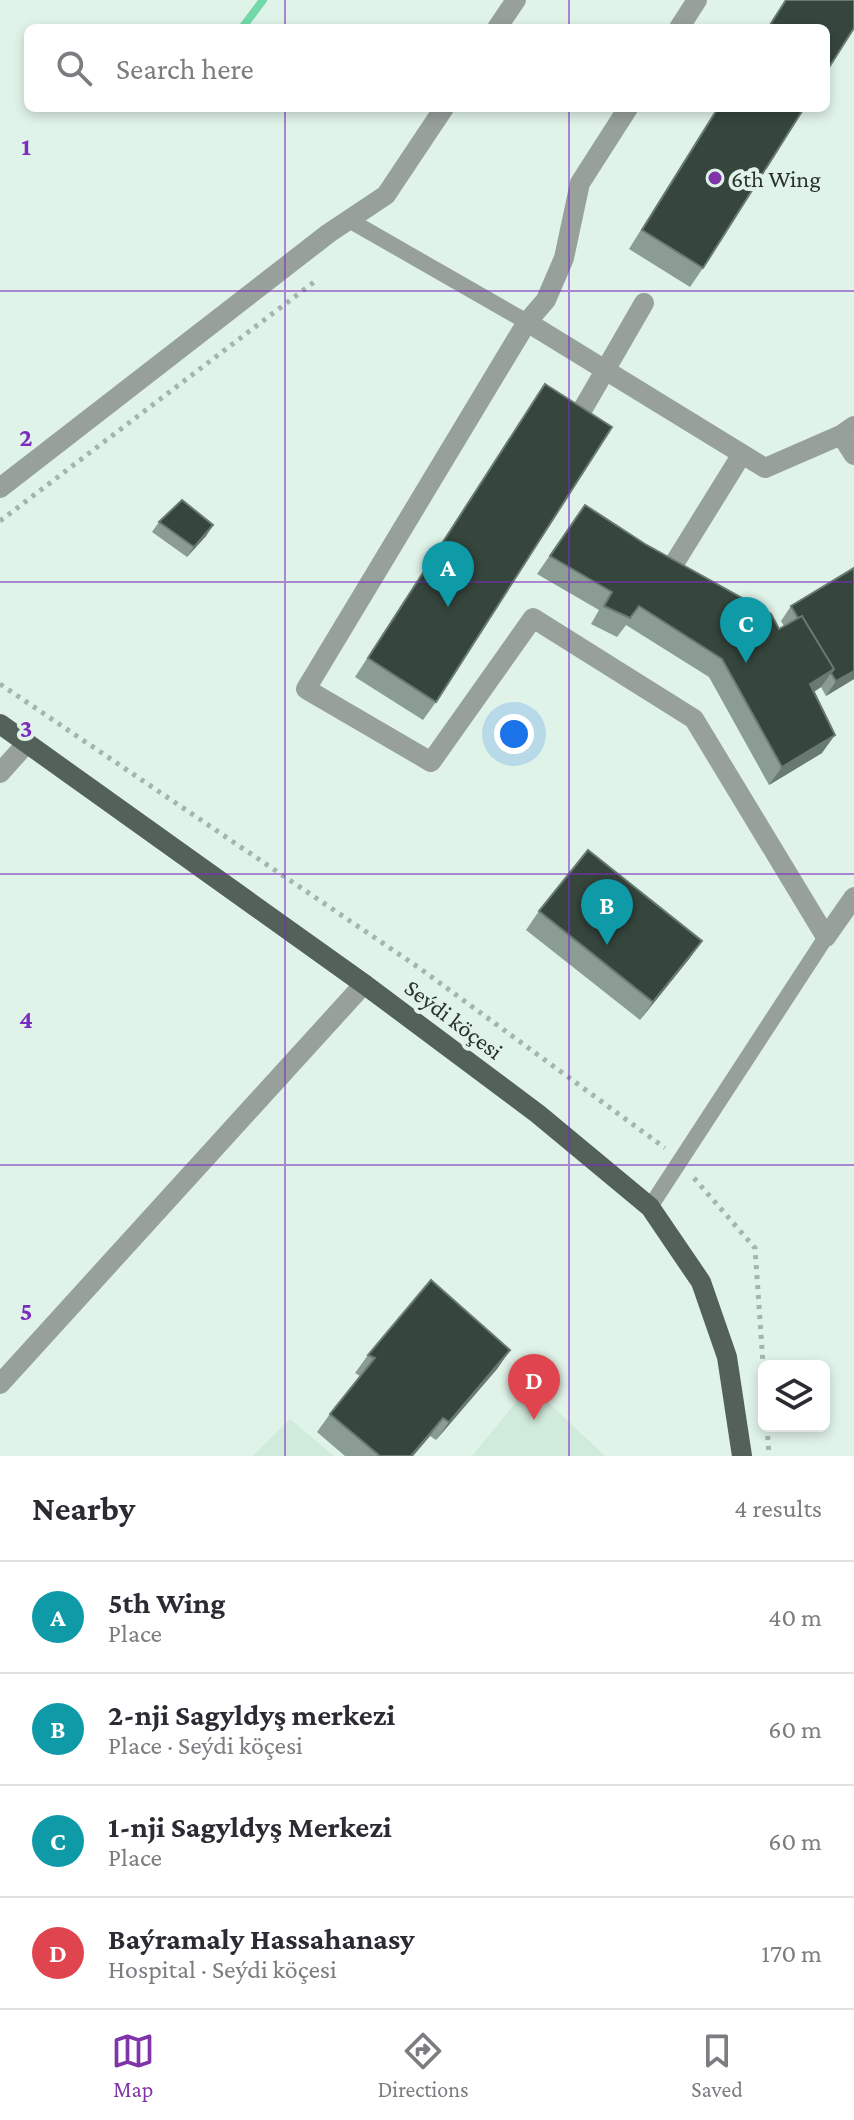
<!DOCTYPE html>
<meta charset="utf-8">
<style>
:root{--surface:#fff;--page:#f7f7f7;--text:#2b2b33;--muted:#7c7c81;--line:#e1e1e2;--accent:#7f35a7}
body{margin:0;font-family:"Crimson Pro",serif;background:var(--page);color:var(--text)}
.controls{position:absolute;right:24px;bottom:24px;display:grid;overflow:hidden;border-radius:12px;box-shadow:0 4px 12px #0003}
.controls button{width:72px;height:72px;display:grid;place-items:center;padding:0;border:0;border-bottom:2px solid var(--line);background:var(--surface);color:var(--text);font:40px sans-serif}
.you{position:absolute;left:514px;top:734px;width:28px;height:28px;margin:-20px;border:6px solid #fff;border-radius:50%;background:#1a73e8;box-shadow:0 0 0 12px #1a73e833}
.badge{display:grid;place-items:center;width:52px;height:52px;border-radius:50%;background:var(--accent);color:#fff;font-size:26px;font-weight:700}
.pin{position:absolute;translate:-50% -66px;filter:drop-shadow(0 2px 4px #0008)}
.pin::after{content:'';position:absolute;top:42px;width:28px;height:24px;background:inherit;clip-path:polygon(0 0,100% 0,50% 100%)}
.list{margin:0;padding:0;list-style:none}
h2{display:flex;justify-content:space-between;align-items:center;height:104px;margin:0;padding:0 32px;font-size:34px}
h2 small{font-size:26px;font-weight:400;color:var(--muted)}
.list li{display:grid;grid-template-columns:52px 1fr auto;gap:24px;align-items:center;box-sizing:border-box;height:112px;padding:0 32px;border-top:2px solid var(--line)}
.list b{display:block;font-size:30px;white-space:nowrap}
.list p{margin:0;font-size:26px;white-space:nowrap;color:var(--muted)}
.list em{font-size:26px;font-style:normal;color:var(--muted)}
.icon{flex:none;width:44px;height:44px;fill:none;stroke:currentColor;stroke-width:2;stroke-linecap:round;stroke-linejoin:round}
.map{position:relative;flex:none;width:854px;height:1456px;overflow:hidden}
.search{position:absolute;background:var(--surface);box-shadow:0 4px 12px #0003;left:24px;right:24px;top:24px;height:88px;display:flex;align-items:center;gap:20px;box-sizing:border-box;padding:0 28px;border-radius:12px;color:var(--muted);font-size:30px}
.sheet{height:552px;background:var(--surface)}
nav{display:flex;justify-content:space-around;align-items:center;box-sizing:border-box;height:112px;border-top:2px solid var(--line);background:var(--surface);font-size:22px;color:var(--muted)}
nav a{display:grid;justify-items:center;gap:4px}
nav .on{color:var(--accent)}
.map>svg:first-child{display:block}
.built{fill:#d0eadb}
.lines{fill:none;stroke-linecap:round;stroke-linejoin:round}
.stream{stroke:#73d9a8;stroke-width:8}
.path{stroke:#a5b4ac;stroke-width:5;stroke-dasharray:4 6;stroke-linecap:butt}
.service{stroke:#98a09c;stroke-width:16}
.pedestrian{stroke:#98a09c;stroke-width:20}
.minor{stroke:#98a09c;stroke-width:20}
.primary{stroke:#536159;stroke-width:20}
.wall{fill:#8b9c93}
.shaded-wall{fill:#697a71}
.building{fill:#36463d;stroke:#697a71;stroke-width:2}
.grid{fill:none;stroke:#7b2cbf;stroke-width:2;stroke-opacity:0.55}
.poi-dot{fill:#7f35a7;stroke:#e0f3e9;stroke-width:3}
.labels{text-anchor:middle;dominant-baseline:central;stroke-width:8;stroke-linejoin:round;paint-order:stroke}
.poi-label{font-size:24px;fill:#2c332f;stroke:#e0f3e9;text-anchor:start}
.street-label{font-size:24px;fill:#2c332f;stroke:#e0f3e9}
.grid-label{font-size:26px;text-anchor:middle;font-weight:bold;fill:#7b2cbf;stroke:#e0f3e9;stroke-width:8;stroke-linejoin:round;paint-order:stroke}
</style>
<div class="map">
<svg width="854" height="1456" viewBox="0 0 854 1456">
<rect width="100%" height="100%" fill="#e0f3e9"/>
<!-- built -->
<path class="built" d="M 530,1385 L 605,1456 L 472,1456 Z
M 290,1419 L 334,1456 L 253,1456 Z"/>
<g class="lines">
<!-- stream -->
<path class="stream" d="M 242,28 L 263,0"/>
<!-- path -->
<path class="path" d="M 0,521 L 318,279
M 0,684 L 418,967 L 665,1148
M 694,1178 L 755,1248 L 764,1378
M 767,1426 L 769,1456"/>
<!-- service -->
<path class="service" d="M 349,220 L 527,322
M 650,1207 L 826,937"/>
<!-- pedestrian -->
<path class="pedestrian" d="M 679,28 L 697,0
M 628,108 L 580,183 L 564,258 L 546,300 L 527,322 L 306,689 L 431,762 L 533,618 L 694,719 L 826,937 L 854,897
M 527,322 L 765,468 L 841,435 L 854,426
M 577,419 L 644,303
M 841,435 L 854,455
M 664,580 L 742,454"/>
<!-- minor -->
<path class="minor" d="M 497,28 L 516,0
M 0,488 L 329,233 L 386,195 L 444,108
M 0,773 L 27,743
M 0,1384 L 364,984"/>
<!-- primary -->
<path class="primary" d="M 0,724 L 364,984 L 538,1114 L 650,1207 L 701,1282 L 727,1357 L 742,1456"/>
</g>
<!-- wall -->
<path class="wall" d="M 717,108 L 804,108 L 703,268 L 690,287 L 629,249 Z
M 545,384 L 436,702 L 423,720 L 355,677 Z
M 585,505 L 779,629 L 784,626 L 781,621 L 791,606 L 854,568 L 854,679 L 826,696 L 821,687 L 814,692 L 822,753 L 769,785 L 709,677 L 626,625 L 617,637 L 591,624 L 599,610 L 537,574 Z
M 159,522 L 213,525 L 206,536 L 187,557 L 152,532 Z
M 539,911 L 702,941 L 689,959 L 640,1020 L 526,930 Z
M 510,1350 L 497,1369 L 436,1440 L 430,1436 L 413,1456 L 345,1456 L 317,1432 L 330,1414 L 360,1376 L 355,1373 L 368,1355 Z"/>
<!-- shaded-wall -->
<path class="shaded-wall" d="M 213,525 L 206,536 L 187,557 L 194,547 Z
M 834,669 L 821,687 L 797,703 L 810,684 Z
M 854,671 L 854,679 L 826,696 L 836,681 Z
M 835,735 L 822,753 L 769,785 L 782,767 Z
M 702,941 L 689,959 L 640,1020 L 653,1002 Z
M 510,1350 L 497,1369 L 436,1440 L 449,1422 Z
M 443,1418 L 430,1436 L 413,1456 L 411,1456 Z"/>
<!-- building -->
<path class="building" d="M 786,0 L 854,0 L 854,28 L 826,72 L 826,28 L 768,28 Z
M 718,108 L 804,108 L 703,268 L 642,230 Z
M 545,384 L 612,427 L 436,702 L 368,658 Z
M 182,500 L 213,525 L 194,547 L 159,522 Z
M 585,505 L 645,544 L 771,614 L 779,629 L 802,616 L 834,669 L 810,684 L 835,735 L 782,767 L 722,659 L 639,606 L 630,618 L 604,606 L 612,592 L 550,556 Z
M 854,568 L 854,671 L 836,681 L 831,673 L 834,669 L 802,616 L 798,618 L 791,606 Z
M 588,850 L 702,941 L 653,1002 L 539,911 Z
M 431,1280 L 510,1350 L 449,1422 L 443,1418 L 411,1456 L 380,1456 L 330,1414 L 375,1358 L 368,1355 Z"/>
<!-- grid -->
<path class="grid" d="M 285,0 L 285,28M 569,0 L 569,28M 285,108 L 285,1456M 569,108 L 569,1456M 0,291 L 854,291M 0,582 L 854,582M 0,874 L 854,874M 0,1165 L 854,1165"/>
<!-- markers -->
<circle class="poi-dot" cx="715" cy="178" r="8"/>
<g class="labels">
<!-- poi labels -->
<g class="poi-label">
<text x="731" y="178">6th Wing</text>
</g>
<!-- street labels -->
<g class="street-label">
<text transform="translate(454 1019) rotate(37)">Seýdi köçesi</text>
</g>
</g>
<g class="grid-label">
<text x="26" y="155">1</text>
<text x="26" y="446">2</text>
<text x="26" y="737">3</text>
<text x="26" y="1028">4</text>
<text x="26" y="1320">5</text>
</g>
</svg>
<div class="controls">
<button><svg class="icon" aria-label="layers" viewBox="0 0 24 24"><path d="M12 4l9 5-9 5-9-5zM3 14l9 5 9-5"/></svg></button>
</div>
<div class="you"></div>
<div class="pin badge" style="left:448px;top:607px;background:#0f9aa8">A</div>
<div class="pin badge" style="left:607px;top:945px;background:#0f9aa8">B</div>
<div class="pin badge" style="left:746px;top:663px;background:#0f9aa8">C</div>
<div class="pin badge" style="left:534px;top:1420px;background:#e0444e">D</div>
<div class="search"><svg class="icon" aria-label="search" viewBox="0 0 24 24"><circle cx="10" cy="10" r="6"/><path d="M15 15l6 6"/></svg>Search here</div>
</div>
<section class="sheet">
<h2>Nearby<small>4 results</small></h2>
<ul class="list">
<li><span class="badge" style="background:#0f9aa8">A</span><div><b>5th Wing</b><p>Place</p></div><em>40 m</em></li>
<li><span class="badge" style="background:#0f9aa8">B</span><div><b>2-nji Sagyldyş merkezi</b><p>Place · Seýdi köçesi</p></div><em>60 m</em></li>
<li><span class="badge" style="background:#0f9aa8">C</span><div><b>1-nji Sagyldyş Merkezi</b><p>Place</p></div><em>60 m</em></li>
<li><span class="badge" style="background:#e0444e">D</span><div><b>Baýramaly Hassahanasy</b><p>Hospital · Seýdi köçesi</p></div><em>170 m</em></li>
</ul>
</section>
<nav>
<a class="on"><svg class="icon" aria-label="map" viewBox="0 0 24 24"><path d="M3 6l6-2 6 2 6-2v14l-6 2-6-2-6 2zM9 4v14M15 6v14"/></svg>Map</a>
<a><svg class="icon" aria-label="directions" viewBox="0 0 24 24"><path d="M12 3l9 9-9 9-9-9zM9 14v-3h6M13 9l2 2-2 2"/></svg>Directions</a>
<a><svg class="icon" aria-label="saved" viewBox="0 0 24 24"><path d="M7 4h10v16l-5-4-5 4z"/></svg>Saved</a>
</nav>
